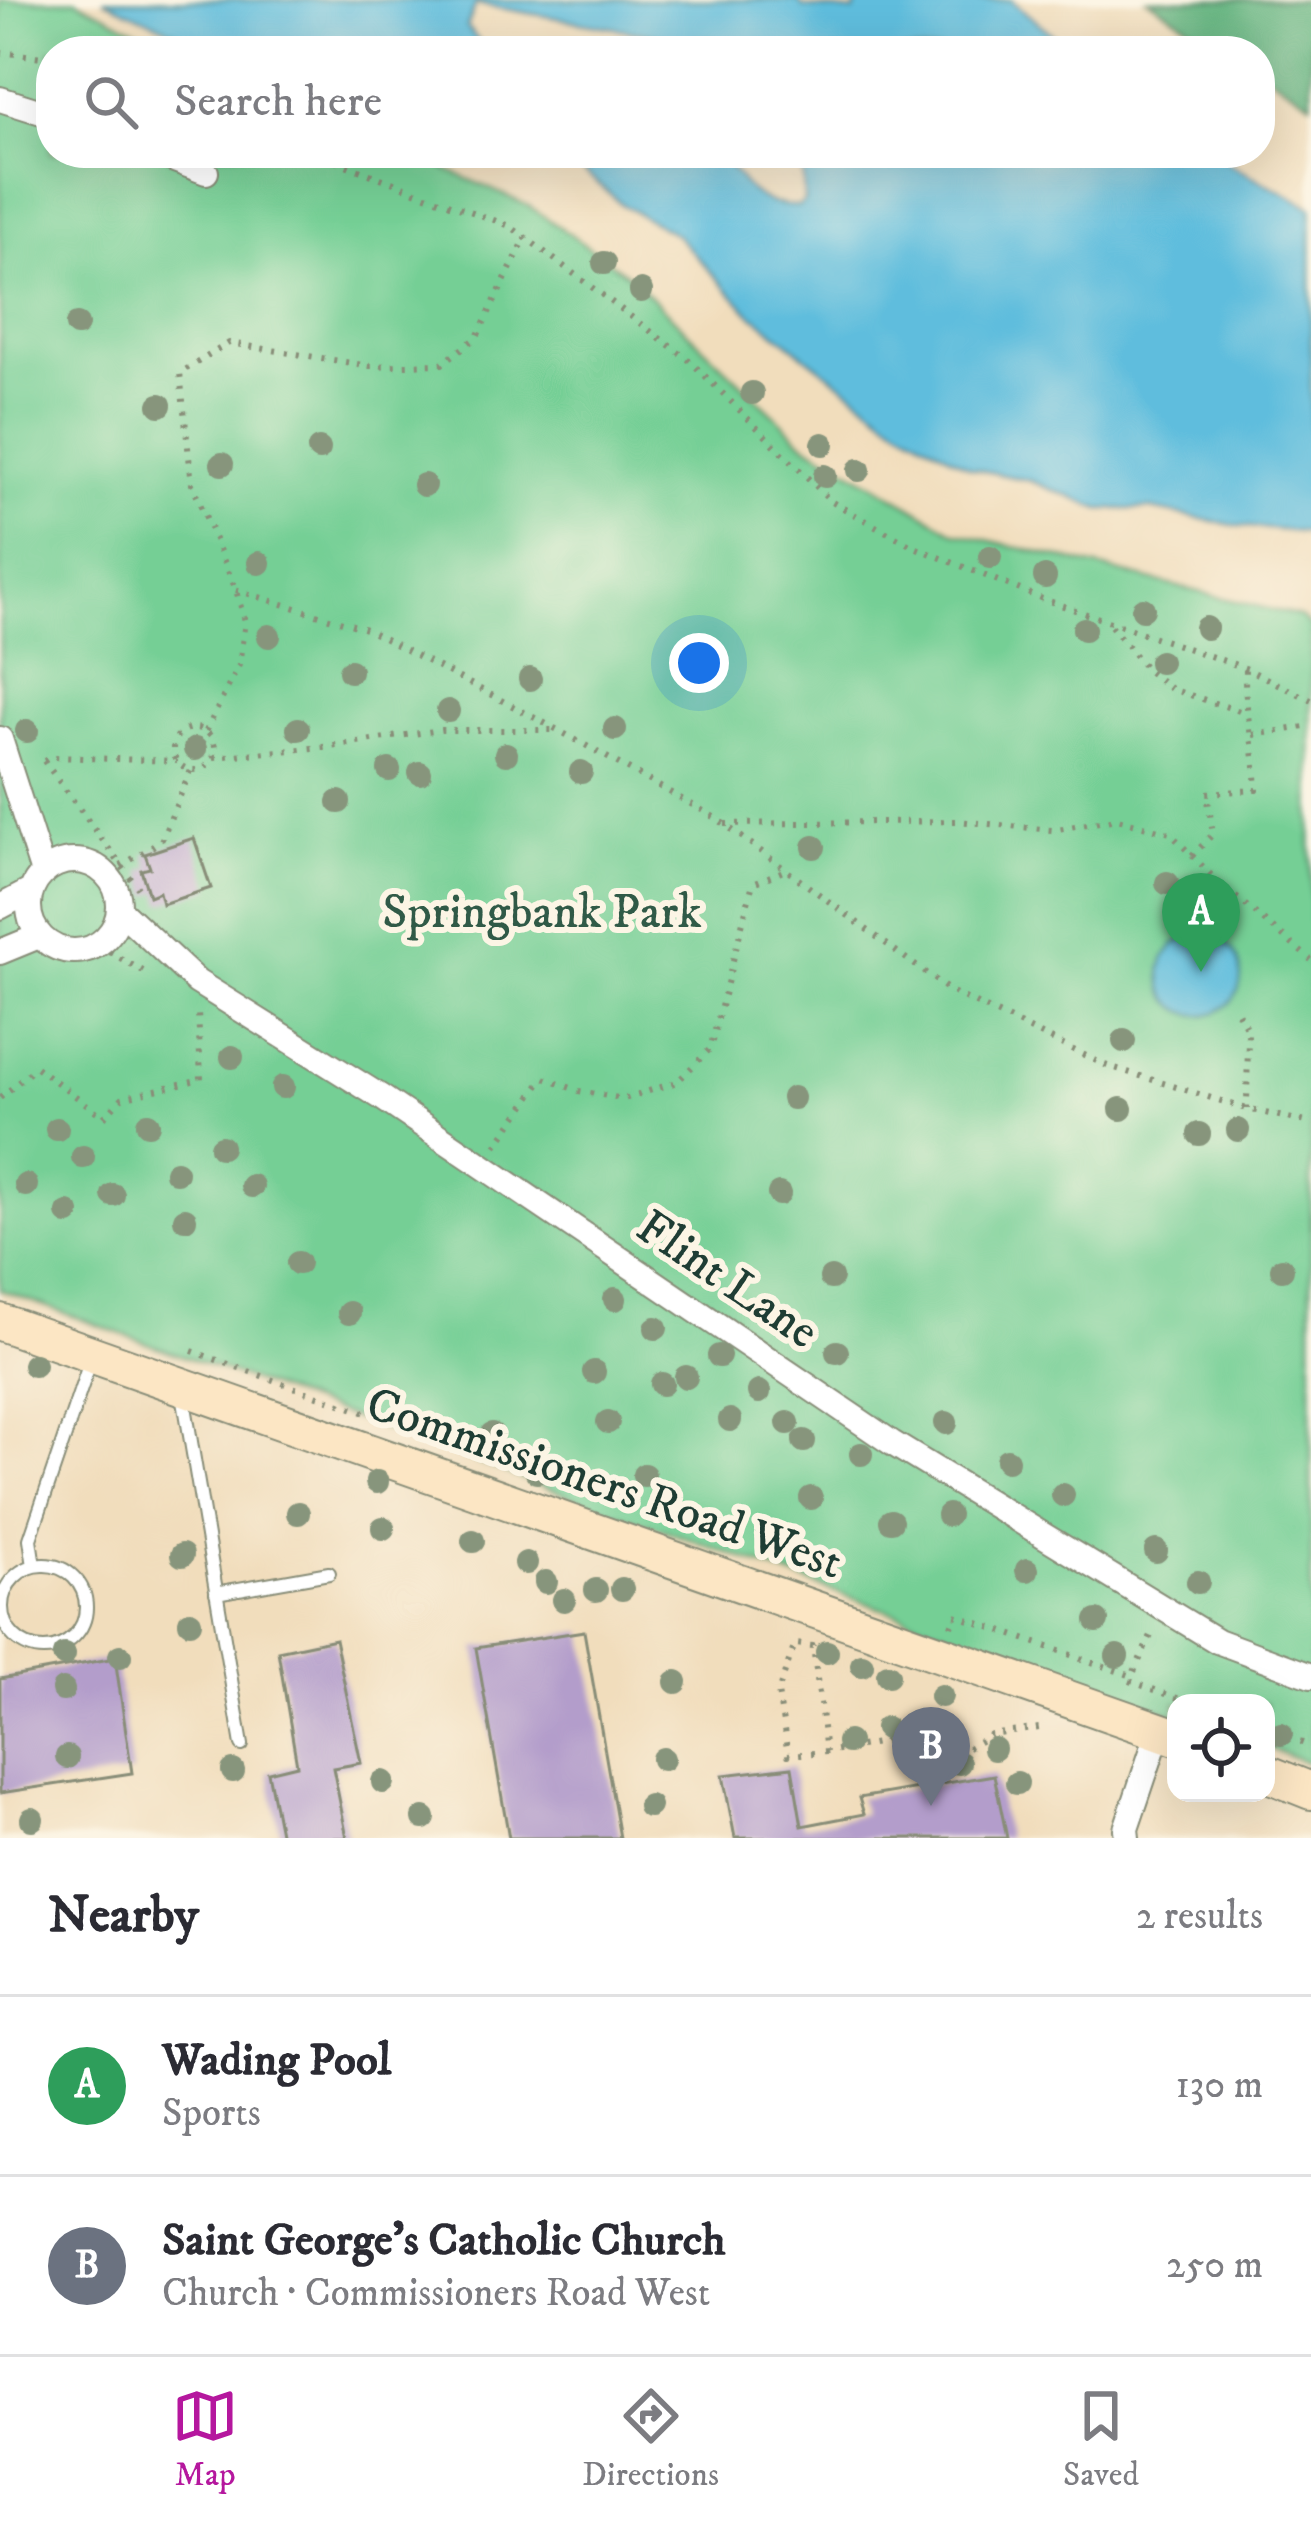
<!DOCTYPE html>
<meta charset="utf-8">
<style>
:root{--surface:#fff;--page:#f7f7f7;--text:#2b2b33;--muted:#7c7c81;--line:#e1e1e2;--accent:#b5179e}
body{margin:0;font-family:"IM FELL DW Pica",serif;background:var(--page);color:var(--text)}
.controls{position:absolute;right:36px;bottom:36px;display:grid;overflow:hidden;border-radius:24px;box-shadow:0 12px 48px #0002}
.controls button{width:108px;height:108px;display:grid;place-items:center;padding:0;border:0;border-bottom:3px solid var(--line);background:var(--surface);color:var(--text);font:60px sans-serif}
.you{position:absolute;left:699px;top:663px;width:42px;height:42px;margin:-30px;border:9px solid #fff;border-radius:50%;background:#1a73e8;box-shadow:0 0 0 18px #1a73e833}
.badge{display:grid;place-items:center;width:78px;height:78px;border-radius:50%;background:var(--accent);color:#fff;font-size:39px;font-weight:700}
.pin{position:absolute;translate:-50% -99px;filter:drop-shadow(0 3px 6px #0008)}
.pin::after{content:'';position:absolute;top:63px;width:42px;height:36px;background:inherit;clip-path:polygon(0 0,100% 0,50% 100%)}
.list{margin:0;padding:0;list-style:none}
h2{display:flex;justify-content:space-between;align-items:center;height:156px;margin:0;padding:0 48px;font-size:51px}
h2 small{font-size:39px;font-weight:400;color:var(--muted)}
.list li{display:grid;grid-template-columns:78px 1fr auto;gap:36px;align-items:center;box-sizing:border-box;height:180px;padding:0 48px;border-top:3px solid var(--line)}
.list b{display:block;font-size:45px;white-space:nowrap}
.list p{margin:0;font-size:39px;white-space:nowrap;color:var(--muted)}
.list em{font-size:39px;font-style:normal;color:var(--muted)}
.icon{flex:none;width:66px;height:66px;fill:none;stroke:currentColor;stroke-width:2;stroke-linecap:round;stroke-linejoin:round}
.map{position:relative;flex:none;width:1311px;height:1838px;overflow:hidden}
.search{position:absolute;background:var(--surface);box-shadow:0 12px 48px #0002;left:36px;right:36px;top:36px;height:132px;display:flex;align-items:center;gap:30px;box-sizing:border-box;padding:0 42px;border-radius:48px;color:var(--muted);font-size:45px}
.sheet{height:516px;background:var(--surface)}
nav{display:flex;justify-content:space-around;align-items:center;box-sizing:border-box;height:168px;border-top:3px solid var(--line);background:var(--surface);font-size:33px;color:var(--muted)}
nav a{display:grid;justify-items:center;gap:6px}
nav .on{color:var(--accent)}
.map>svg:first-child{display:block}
.green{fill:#75cf95;stroke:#4a8664;stroke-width:3}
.forest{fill:#60b27e;stroke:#407859;stroke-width:3}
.water{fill:#5fbddd;stroke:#3f7d88;stroke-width:3}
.building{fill:#b39dcb}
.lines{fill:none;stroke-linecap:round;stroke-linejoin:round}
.lane-casing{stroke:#888d78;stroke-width:16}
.street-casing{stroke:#888d78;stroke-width:28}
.secondary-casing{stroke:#888d78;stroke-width:40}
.path{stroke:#888d78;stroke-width:6;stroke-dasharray:3 9;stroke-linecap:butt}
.lane{stroke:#fff;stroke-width:12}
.street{stroke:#fff;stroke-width:24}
.secondary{stroke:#fce6c4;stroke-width:36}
.tree{fill:#87957c}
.labels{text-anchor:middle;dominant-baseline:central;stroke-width:12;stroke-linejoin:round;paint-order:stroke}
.park-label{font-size:48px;fill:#305a47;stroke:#fcf5e5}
.street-label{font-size:48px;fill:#1f3d34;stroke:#fcf5e5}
</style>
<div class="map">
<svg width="1311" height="1838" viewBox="0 0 1311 1838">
<rect width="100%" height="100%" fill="#fcf5e5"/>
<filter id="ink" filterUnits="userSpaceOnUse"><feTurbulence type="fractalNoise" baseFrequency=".00833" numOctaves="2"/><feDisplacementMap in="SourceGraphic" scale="24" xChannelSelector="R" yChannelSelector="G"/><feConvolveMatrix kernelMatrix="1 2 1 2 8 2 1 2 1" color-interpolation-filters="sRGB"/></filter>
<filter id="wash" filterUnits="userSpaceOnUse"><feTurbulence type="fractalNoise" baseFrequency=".004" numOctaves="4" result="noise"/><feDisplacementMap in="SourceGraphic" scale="48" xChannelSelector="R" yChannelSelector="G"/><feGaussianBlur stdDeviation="2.7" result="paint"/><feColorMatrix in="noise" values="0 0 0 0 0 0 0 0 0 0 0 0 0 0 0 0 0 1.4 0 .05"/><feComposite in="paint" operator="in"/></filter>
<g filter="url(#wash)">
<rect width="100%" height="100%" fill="#f1ddbc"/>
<!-- green -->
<path class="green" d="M 0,0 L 76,0 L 178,51 L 51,51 L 51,153 L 409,153 L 529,206 L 627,274 L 804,443 L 955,532 L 1301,617 L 1311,628 L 1311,1764 L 1266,1747 L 1266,1703 L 1176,1703 L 1176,1715 L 0,1290 Z"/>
<!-- forest -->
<path class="forest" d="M 1148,0 L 1311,0 L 1311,102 L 1260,70 L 1260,51 L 1229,51 Z"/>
<!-- water -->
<path class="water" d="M 103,0 L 798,0 L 803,7 L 854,12 L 859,0 L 1011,0 L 1073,51 L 739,51 C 719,37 706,37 683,40 L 476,4 L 467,27 L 487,51 L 218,51 Z
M 518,153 L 718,153 C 747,184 750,206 799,206 L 804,201 L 802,153 L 1221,153 L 1228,163 L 1311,207 L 1311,533 L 1238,526 L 1151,509 L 1100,509 L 1031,481 L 971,468 L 892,422 L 795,348 L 749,312 L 675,234 L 624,206 L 582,170 L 541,156 Z
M1161 975a40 40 0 1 1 80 0a40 40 0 1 1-80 0Z"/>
<g id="blocks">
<!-- building -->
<path class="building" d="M 194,838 L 211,888 L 162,904 L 159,892 L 149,896 L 141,870 L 150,868 L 145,854 Z
M 584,1631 L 620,1838 L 509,1838 L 476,1648 Z
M 335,1639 L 361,1763 L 333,1768 L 347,1838 L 281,1838 L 268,1772 L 297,1765 L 278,1651 Z
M 115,1658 L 132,1773 L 0,1793 L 0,1679 Z
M 792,1767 L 802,1826 L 864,1814 L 859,1798 L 994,1775 L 1007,1838 L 735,1838 L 723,1775 Z"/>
</g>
</g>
<g filter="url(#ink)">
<use href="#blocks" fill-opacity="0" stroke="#888d78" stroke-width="3"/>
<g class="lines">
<!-- lane casing -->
<g class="lane-casing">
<path id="lane" d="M 183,1394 L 242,1745
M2 1607a42 42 0 1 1 84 0a42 42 0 1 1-84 0Z
M 34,1566 L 30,1539 L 92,1356
M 216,1593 L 329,1573"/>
</g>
<!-- street casing -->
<g class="street-casing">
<path id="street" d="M 0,99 L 51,115
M 156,153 L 206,172
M 0,739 L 43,873
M29 906a45 45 0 1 1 90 0a45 45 0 1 1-90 0Z
M 0,907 L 32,890
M 121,911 L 197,982 L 381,1097 L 892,1443 L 1217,1641 L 1311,1676
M 0,952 L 39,936
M 1127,1838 L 1126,1829 L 1159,1731"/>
</g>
<!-- secondary casing -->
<g class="secondary-casing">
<path id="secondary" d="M 0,1322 L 1176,1737
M 1266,1773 L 1311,1791"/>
</g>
<!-- path -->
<path class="path" d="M 0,52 L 51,58
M 313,153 L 510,226 L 689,360 L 832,502 L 912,546 L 1040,598 L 1245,668 L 1311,700
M 236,590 L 366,629 L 558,730 L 716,818 L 950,991 L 1105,1065 L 1247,1109 L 1311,1123
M 1111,626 L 1148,671 L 1171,689 L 1246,713
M173 749a21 21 0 1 1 42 0a21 21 0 1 1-42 0Z
M 206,731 L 239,665 L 245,621 L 236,590 L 192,484 L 180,373 L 229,343 L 370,366 L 442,364 L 477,337 L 526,237
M 1253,735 L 1311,726
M 214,757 L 323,747 L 441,730 L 557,730
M 44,761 L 138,888
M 44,761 L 54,757 L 177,761
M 725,824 L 958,821 L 1052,830 L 1117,819 L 1170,833 L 1218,882 L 1311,960
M 1192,856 L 1213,834 L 1207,793 L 1257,790 C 1255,748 1244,710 1245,668
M 121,866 L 161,841 L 191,770
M 99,946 L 143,971
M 1238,1013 L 1248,1031 L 1247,1109
M 0,1098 L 36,1067 L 104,1117 L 122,1098 L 201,1079 L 198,1012
M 496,1146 L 544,1078 L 579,1091 L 624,1099 L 677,1082 L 710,1049 L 753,883 L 786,870
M 192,1351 L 394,1423
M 951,1626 L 955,1615 L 1132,1676 L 1154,1629
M 1130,1681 L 1191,1703
M 1266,1730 L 1311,1746
M 826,1752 L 788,1755 L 778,1692 L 795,1644 L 813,1646 L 826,1752 L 883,1742 L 901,1733 L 948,1759 L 991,1735 L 1046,1727"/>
<!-- lane -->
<use href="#lane" class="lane"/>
<!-- street -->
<use href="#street" class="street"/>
<!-- secondary -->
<use href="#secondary" class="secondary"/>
</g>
<!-- trees -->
<g class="tree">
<circle cx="604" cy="263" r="12"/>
<circle cx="641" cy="291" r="12"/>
<circle cx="77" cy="325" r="12"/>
<circle cx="752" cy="393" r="12"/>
<circle cx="160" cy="405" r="12"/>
<circle cx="823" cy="444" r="12"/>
<circle cx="319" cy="449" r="12"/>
<circle cx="222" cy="464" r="12"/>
<circle cx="859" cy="470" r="12"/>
<circle cx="825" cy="476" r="12"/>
<circle cx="424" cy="485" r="12"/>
<circle cx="990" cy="557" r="12"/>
<circle cx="259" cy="563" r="12"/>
<circle cx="1045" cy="577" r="12"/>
<circle cx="1143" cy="609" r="12"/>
<circle cx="1206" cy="628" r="12"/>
<circle cx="1084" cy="629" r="12"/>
<circle cx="269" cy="636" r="12"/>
<circle cx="1160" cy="662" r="12"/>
<circle cx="350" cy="671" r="12"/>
<circle cx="530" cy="679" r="12"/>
<circle cx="448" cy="711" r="12"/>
<circle cx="298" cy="729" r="12"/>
<circle cx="615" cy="729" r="12"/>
<circle cx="27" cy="731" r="12"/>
<circle cx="195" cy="749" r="12"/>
<circle cx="506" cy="754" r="12"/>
<circle cx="389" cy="770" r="12"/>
<circle cx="581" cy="772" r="12"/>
<circle cx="420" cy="773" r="12"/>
<circle cx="339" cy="802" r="12"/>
<circle cx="814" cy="847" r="12"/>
<circle cx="1167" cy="883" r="12"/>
<circle cx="1190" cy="905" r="12"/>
<circle cx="1124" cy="1041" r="12"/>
<circle cx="232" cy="1057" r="12"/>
<circle cx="283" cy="1087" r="12"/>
<circle cx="793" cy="1098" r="12"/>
<circle cx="1121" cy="1109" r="12"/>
<circle cx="148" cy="1124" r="12"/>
<circle cx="57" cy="1129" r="12"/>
<circle cx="1238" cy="1130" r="12"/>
<circle cx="1199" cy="1134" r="12"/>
<circle cx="221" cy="1147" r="12"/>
<circle cx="83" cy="1157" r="12"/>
<circle cx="176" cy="1172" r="12"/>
<circle cx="26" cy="1185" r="12"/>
<circle cx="252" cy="1186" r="12"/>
<circle cx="779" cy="1194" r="12"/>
<circle cx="113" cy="1195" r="12"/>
<circle cx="68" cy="1213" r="12"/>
<circle cx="185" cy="1219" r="12"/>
<circle cx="298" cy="1263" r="12"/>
<circle cx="1282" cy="1269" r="12"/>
<circle cx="831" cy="1278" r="12"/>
<circle cx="615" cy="1299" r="12"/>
<circle cx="349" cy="1313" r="12"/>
<circle cx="656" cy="1328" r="12"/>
<circle cx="837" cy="1352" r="12"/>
<circle cx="719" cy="1356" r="12"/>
<circle cx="34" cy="1365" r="12"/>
<circle cx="594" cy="1372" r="12"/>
<circle cx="686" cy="1377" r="12"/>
<circle cx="662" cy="1384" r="12"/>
<circle cx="759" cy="1392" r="12"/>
<circle cx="730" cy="1420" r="12"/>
<circle cx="608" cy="1422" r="12"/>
<circle cx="788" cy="1423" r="12"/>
<circle cx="946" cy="1423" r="12"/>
<circle cx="492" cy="1434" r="12"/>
<circle cx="804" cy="1441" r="12"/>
<circle cx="861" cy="1454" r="12"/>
<circle cx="1007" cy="1460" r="12"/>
<circle cx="537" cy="1472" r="12"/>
<circle cx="644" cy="1475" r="12"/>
<circle cx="377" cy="1482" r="12"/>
<circle cx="1063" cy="1495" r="12"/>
<circle cx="811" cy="1498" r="12"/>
<circle cx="298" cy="1513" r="12"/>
<circle cx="948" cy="1515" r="12"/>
<circle cx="891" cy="1521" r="12"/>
<circle cx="383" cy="1528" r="12"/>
<circle cx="473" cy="1541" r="12"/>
<circle cx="1156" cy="1551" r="12"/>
<circle cx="182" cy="1555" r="12"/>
<circle cx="526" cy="1563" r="12"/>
<circle cx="1027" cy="1570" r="12"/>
<circle cx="546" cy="1582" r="12"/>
<circle cx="1198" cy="1582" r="12"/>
<circle cx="622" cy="1589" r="12"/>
<circle cx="596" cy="1590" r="12"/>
<circle cx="564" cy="1600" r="12"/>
<circle cx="1097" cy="1621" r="12"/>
<circle cx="190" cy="1622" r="12"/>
<circle cx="827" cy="1652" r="12"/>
<circle cx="64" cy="1655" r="12"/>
<circle cx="120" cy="1656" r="12"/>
<circle cx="1117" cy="1656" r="12"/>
<circle cx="862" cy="1665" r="12"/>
<circle cx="888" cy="1675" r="12"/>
<circle cx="676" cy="1682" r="12"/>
<circle cx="63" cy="1690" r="12"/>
<circle cx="941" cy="1696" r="12"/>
<circle cx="886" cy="1728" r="12"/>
<circle cx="1281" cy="1734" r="12"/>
<circle cx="848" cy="1742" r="12"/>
<circle cx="944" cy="1742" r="12"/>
<circle cx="994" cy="1749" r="12"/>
<circle cx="67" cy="1757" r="12"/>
<circle cx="663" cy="1759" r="12"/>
<circle cx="959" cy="1763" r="12"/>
<circle cx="233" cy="1771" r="12"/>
<circle cx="383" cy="1782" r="12"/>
<circle cx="1017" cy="1783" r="12"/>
<circle cx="649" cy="1806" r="12"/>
<circle cx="424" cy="1818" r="12"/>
<circle cx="32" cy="1819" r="12"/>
</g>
</g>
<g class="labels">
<!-- park labels -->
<g class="park-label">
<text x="542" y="913">Springbank Park</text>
</g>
<!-- street labels -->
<g class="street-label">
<text transform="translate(727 1280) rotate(34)">Flint Lane</text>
<text transform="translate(604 1484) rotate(19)">Commissioners Road West</text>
</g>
</g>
</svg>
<div class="controls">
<button><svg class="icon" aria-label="locate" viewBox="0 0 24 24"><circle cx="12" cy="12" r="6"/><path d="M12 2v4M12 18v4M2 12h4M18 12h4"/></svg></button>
</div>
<div class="you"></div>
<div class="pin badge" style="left:1201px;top:972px;background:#2e9e5b">A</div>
<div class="pin badge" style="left:931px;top:1806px;background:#6b7280">B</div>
<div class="search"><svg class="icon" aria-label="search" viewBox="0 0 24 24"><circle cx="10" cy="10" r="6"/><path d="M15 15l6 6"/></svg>Search here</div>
</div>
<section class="sheet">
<h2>Nearby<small>2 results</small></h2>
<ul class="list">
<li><span class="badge" style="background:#2e9e5b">A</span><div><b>Wading Pool</b><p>Sports</p></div><em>130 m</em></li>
<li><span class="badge" style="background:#6b7280">B</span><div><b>Saint George's Catholic Church</b><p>Church · Commissioners Road West</p></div><em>250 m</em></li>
</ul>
</section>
<nav>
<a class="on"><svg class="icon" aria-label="map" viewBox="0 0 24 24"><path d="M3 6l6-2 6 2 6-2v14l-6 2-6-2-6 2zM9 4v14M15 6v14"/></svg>Map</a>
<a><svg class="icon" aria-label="directions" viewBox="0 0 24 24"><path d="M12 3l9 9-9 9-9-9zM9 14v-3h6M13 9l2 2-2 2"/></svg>Directions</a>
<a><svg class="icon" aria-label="saved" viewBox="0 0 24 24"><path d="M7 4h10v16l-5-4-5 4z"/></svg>Saved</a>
</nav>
